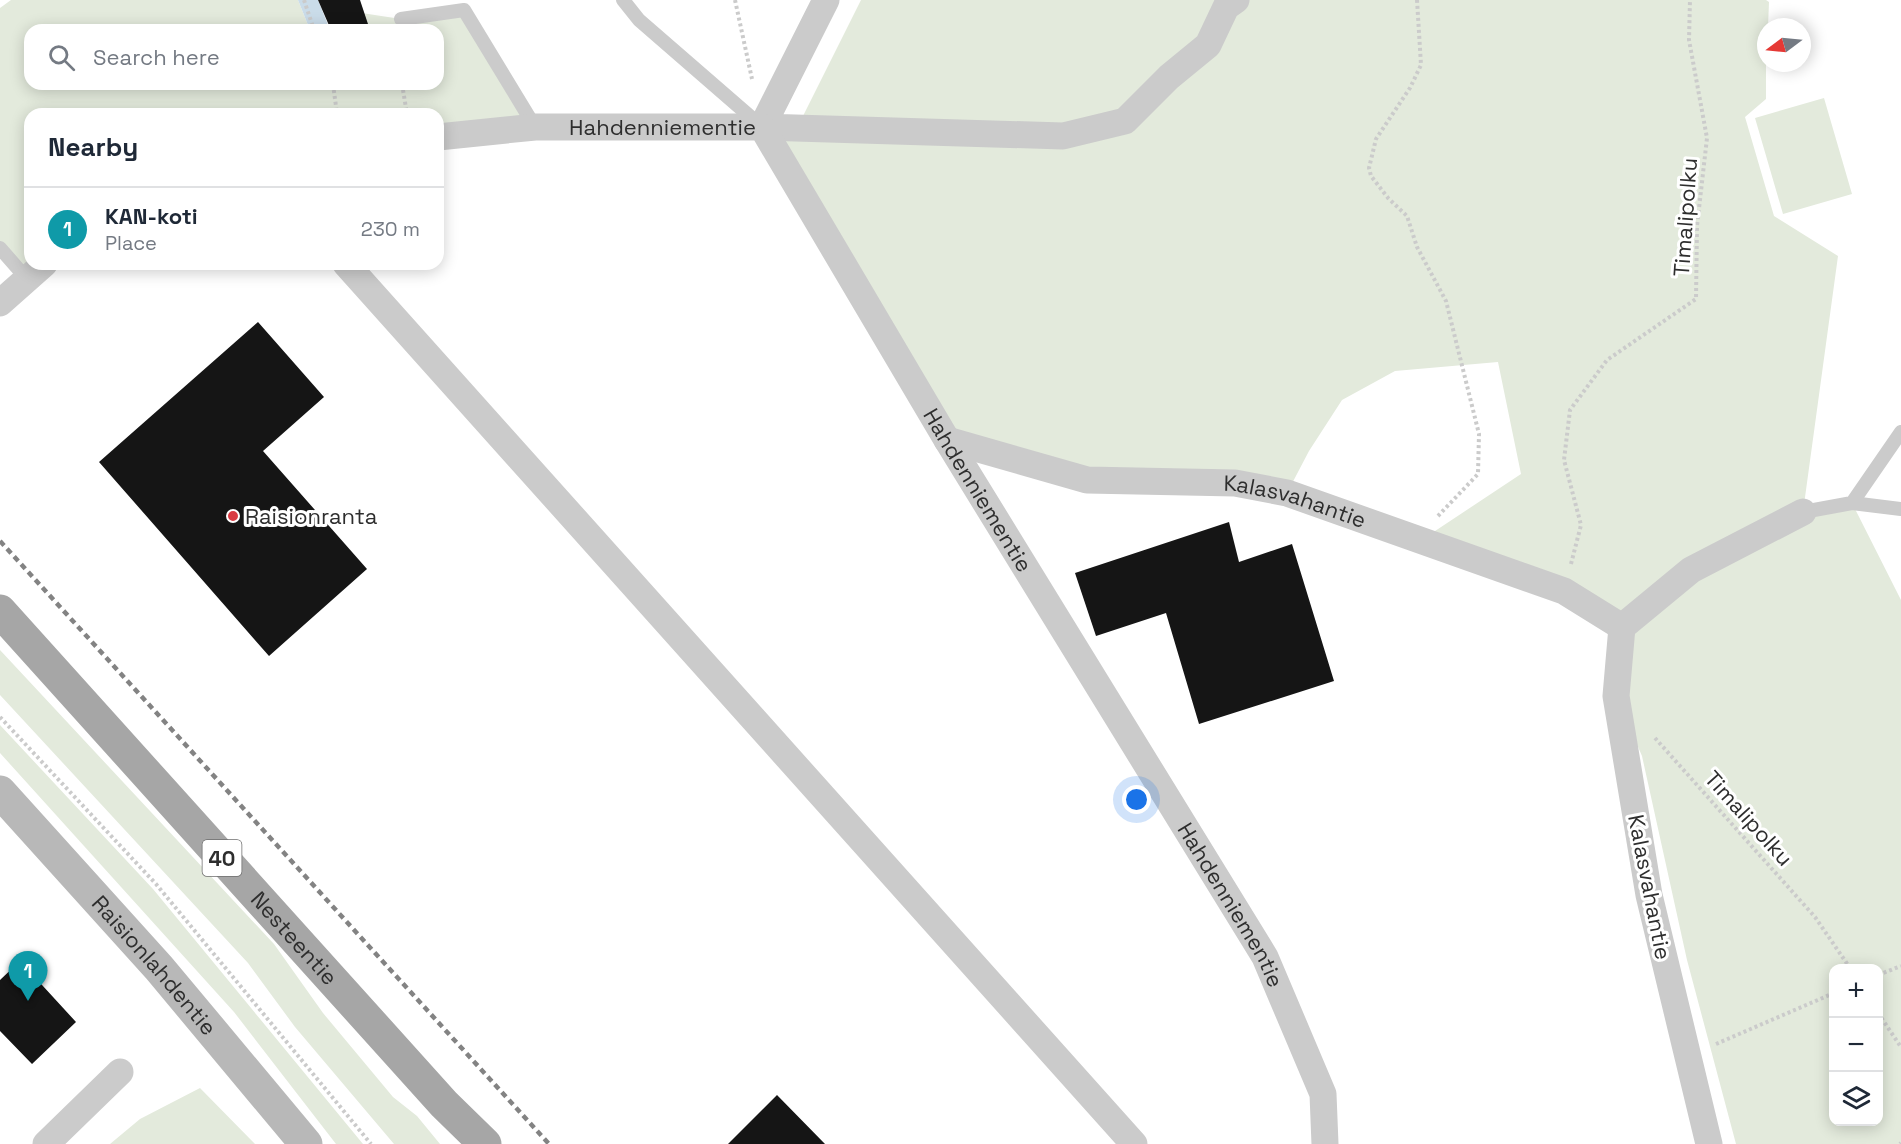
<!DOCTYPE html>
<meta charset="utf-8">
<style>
:root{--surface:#fff;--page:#f6f6f7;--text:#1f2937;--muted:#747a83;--line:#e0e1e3;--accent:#d93025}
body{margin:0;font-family:"Space Grotesk",sans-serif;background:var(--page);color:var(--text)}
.controls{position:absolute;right:18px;bottom:18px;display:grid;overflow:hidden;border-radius:12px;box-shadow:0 3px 15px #0003}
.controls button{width:54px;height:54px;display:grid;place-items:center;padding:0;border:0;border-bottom:2px solid var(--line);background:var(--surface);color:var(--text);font:30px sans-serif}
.compass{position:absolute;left:1757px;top:18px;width:54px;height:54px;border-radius:50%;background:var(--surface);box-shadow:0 3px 15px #0003;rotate:254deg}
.you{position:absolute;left:1137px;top:800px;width:21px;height:21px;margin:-15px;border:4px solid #fff;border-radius:50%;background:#1a73e8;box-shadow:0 0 0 9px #1a73e833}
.badge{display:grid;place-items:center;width:39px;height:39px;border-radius:50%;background:var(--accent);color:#fff;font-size:20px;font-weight:700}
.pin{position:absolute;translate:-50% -50px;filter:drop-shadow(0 2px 3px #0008)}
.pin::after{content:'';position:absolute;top:32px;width:21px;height:18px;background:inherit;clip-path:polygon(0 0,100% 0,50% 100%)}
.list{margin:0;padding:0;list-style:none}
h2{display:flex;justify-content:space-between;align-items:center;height:78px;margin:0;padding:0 24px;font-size:26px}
h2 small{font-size:20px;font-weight:400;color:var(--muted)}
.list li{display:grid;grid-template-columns:39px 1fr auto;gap:18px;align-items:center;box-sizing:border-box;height:84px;padding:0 24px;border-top:2px solid var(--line)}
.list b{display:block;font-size:22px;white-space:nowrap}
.list p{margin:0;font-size:20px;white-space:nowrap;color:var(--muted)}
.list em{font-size:20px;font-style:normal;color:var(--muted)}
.icon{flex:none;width:33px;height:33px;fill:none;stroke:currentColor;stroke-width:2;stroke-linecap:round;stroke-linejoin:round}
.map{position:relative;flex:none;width:1901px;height:1144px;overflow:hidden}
.search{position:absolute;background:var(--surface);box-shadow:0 3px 15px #0003;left:24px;top:24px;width:420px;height:66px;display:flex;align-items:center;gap:15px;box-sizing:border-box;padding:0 21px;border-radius:18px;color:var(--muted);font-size:22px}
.panel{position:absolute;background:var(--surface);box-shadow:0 3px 15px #0003;left:24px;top:108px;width:420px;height:162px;border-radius:18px}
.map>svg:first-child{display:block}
.green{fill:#e3eadc;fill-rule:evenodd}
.water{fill:#cadce9}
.building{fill:#151515}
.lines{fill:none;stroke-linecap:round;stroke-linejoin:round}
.path{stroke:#cbcbcb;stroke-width:4;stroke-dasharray:3 3;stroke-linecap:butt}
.lane{stroke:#cbcbcb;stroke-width:14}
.street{stroke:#cbcbcb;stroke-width:27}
.secondary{stroke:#b8b8b8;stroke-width:33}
.primary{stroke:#a6a6a6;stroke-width:33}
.rail{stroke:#838383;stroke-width:4.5;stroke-dasharray:6 4.5;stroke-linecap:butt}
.poi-dot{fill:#d93b42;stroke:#fff;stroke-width:2}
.labels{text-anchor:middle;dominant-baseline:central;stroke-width:6;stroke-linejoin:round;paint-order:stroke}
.shield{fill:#fff;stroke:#6d6d6d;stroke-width:1.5}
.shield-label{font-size:21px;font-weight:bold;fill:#2e2e2e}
.street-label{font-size:22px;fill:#2e2e2e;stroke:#fff}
.poi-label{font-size:22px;fill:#2e2e2e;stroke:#fff;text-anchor:start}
</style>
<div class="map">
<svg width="1901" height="1144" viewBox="0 0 1901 1144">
<rect width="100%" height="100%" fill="#fff"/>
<!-- green -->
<path class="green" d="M 11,0 L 298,0 L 310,30 L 30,30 L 30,84 L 438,84 L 438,30 L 349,30 L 342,10 L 401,19 L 464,10 L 535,127 L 438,137 L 438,114 L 30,114 L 30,264 L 27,279 L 0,248 L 0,8 Z
M 861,0 L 1766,0 L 1769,2 L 1768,27 L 1766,27 L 1766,99 L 1745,117 L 1774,216 L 1838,256 L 1803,512 L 1852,503 L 1901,600 L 1901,1144 L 1736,1144 L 1687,960 L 1642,756 L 1616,696 L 1622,627 L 1423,539 L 1521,474 L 1498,362 L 1395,371 L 1342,400 L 1309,451 L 1287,493 L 1087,480 L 947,440 L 762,127 L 797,128 ZM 1834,968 L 1878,968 L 1878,1122 L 1834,1122 Z
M 1824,98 L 1852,194 L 1783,214 L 1755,118 Z
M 0,650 L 274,944 L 323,1013 L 393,1097 L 417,1116 L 440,1144 L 394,1144 L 295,1027 L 248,963 L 0,695 Z
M 0,725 L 153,889 L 363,1144 L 336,1144 L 234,1012 L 0,753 Z
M 200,1088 L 255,1144 L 110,1144 L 140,1119 Z"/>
<!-- water -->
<path class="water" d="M 298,0 L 318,0 L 330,30 L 310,30 Z"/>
<!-- building -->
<path class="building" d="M 318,0 L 360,0 L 370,30 L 331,30 Z
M 258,322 L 324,397 L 263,451 L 367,569 L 269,656 L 99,462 Z
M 1229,522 L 1239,562 L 1292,544 L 1334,681 L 1199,724 L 1166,613 L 1096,636 L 1075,573 Z
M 20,961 L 76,1022 L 32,1064 L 0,1031 L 0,980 Z
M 777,1095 L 825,1144 L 728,1144 Z"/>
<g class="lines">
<!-- path -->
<path class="path" d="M 304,0 L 314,30
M 735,0 L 752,79
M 1417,0 L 1421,65 L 1410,88 L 1376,139 L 1369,168 L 1371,176 L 1388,198 L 1407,216 L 1417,247 L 1446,301 L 1479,434 L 1478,474 L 1438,516
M 333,84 L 337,114
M 402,84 L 407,114
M 1571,564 L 1581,525 L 1564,460 L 1570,410 L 1607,360 L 1696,299 L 1697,226 L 1707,138 L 1689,40 L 1690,0
M 0,717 L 156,884 L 371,1144
M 1655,738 L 1815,917 L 1850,968
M 1878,975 L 1901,966
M 1878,1013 L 1901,1047
M 1716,1044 L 1834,993
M 1900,1144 L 1901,1143"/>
<!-- lane -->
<path class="lane" d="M 623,0 L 639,20 L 761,126
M 401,19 L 464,10 L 535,127
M 0,248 L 27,279
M 1852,503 L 1901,432
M 1803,512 L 1852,503 L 1901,509"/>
<!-- street -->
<g class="street">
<path d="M 826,0 L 762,127 L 1063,136 L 1125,121 L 1169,77 L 1208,45 L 1226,7 L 1236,0"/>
<path id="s1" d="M 438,137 L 535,127 L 762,127 L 947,440 L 1265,957 L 1323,1094 L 1325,1144"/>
<path d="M 346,264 L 1134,1144"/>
<path d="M 0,303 L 44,264"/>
<path id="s2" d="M 947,440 L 1087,480 L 1235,483 L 1287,493 L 1564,591 L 1622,627"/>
<path d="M 46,1144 L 120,1072"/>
<path d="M 1709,1144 L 1649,895 L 1616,696 L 1622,627 L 1691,570 L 1803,512"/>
</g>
<!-- secondary -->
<path class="secondary" id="s3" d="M 0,792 L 159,968 L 306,1144"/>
<!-- primary -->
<path class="primary" id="s4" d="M 0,611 L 444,1104 L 485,1144"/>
<!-- rail -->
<path class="rail" d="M 0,541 L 549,1144"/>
</g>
<!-- markers -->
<circle class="poi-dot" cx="233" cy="516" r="6"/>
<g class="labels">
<!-- shield labels -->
<rect class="shield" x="202.5" y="840" width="39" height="36" rx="4.5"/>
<g class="shield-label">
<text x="222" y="858">40</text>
</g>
<!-- street labels -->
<g class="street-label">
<text stroke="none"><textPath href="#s1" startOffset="225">Hahdenniementie</textPath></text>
<text transform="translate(1685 217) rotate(-86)">Timalipolku</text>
<text stroke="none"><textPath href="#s1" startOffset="747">Hahdenniementie</textPath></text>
<text stroke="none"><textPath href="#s2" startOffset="356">Kalasvahantie</textPath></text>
<text transform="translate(1749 818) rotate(48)">Timalipolku</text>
<text transform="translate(1650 887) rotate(79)">Kalasvahantie</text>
<text stroke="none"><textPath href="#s1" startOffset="1233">Hahdenniementie</textPath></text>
<text stroke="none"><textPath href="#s4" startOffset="440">Nesteentie</textPath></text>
<text stroke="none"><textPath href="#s3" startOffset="232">Raisionlahdentie</textPath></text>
</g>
<!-- poi labels -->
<g class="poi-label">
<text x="245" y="516">Raisionranta</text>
</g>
</g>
</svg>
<div class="controls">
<button>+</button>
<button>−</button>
<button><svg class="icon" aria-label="layers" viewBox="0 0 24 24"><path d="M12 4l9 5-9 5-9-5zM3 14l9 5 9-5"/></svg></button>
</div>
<svg class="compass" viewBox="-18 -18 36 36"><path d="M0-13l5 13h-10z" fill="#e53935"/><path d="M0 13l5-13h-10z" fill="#747a83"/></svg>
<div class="you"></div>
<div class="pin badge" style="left:28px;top:1001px;background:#0f9aa8">1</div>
<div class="search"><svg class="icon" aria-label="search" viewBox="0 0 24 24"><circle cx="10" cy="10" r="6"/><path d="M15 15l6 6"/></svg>Search here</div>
<section class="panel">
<h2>Nearby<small></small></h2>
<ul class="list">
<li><span class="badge" style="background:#0f9aa8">1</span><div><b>KAN-koti</b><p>Place</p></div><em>230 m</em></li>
</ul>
</section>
</div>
